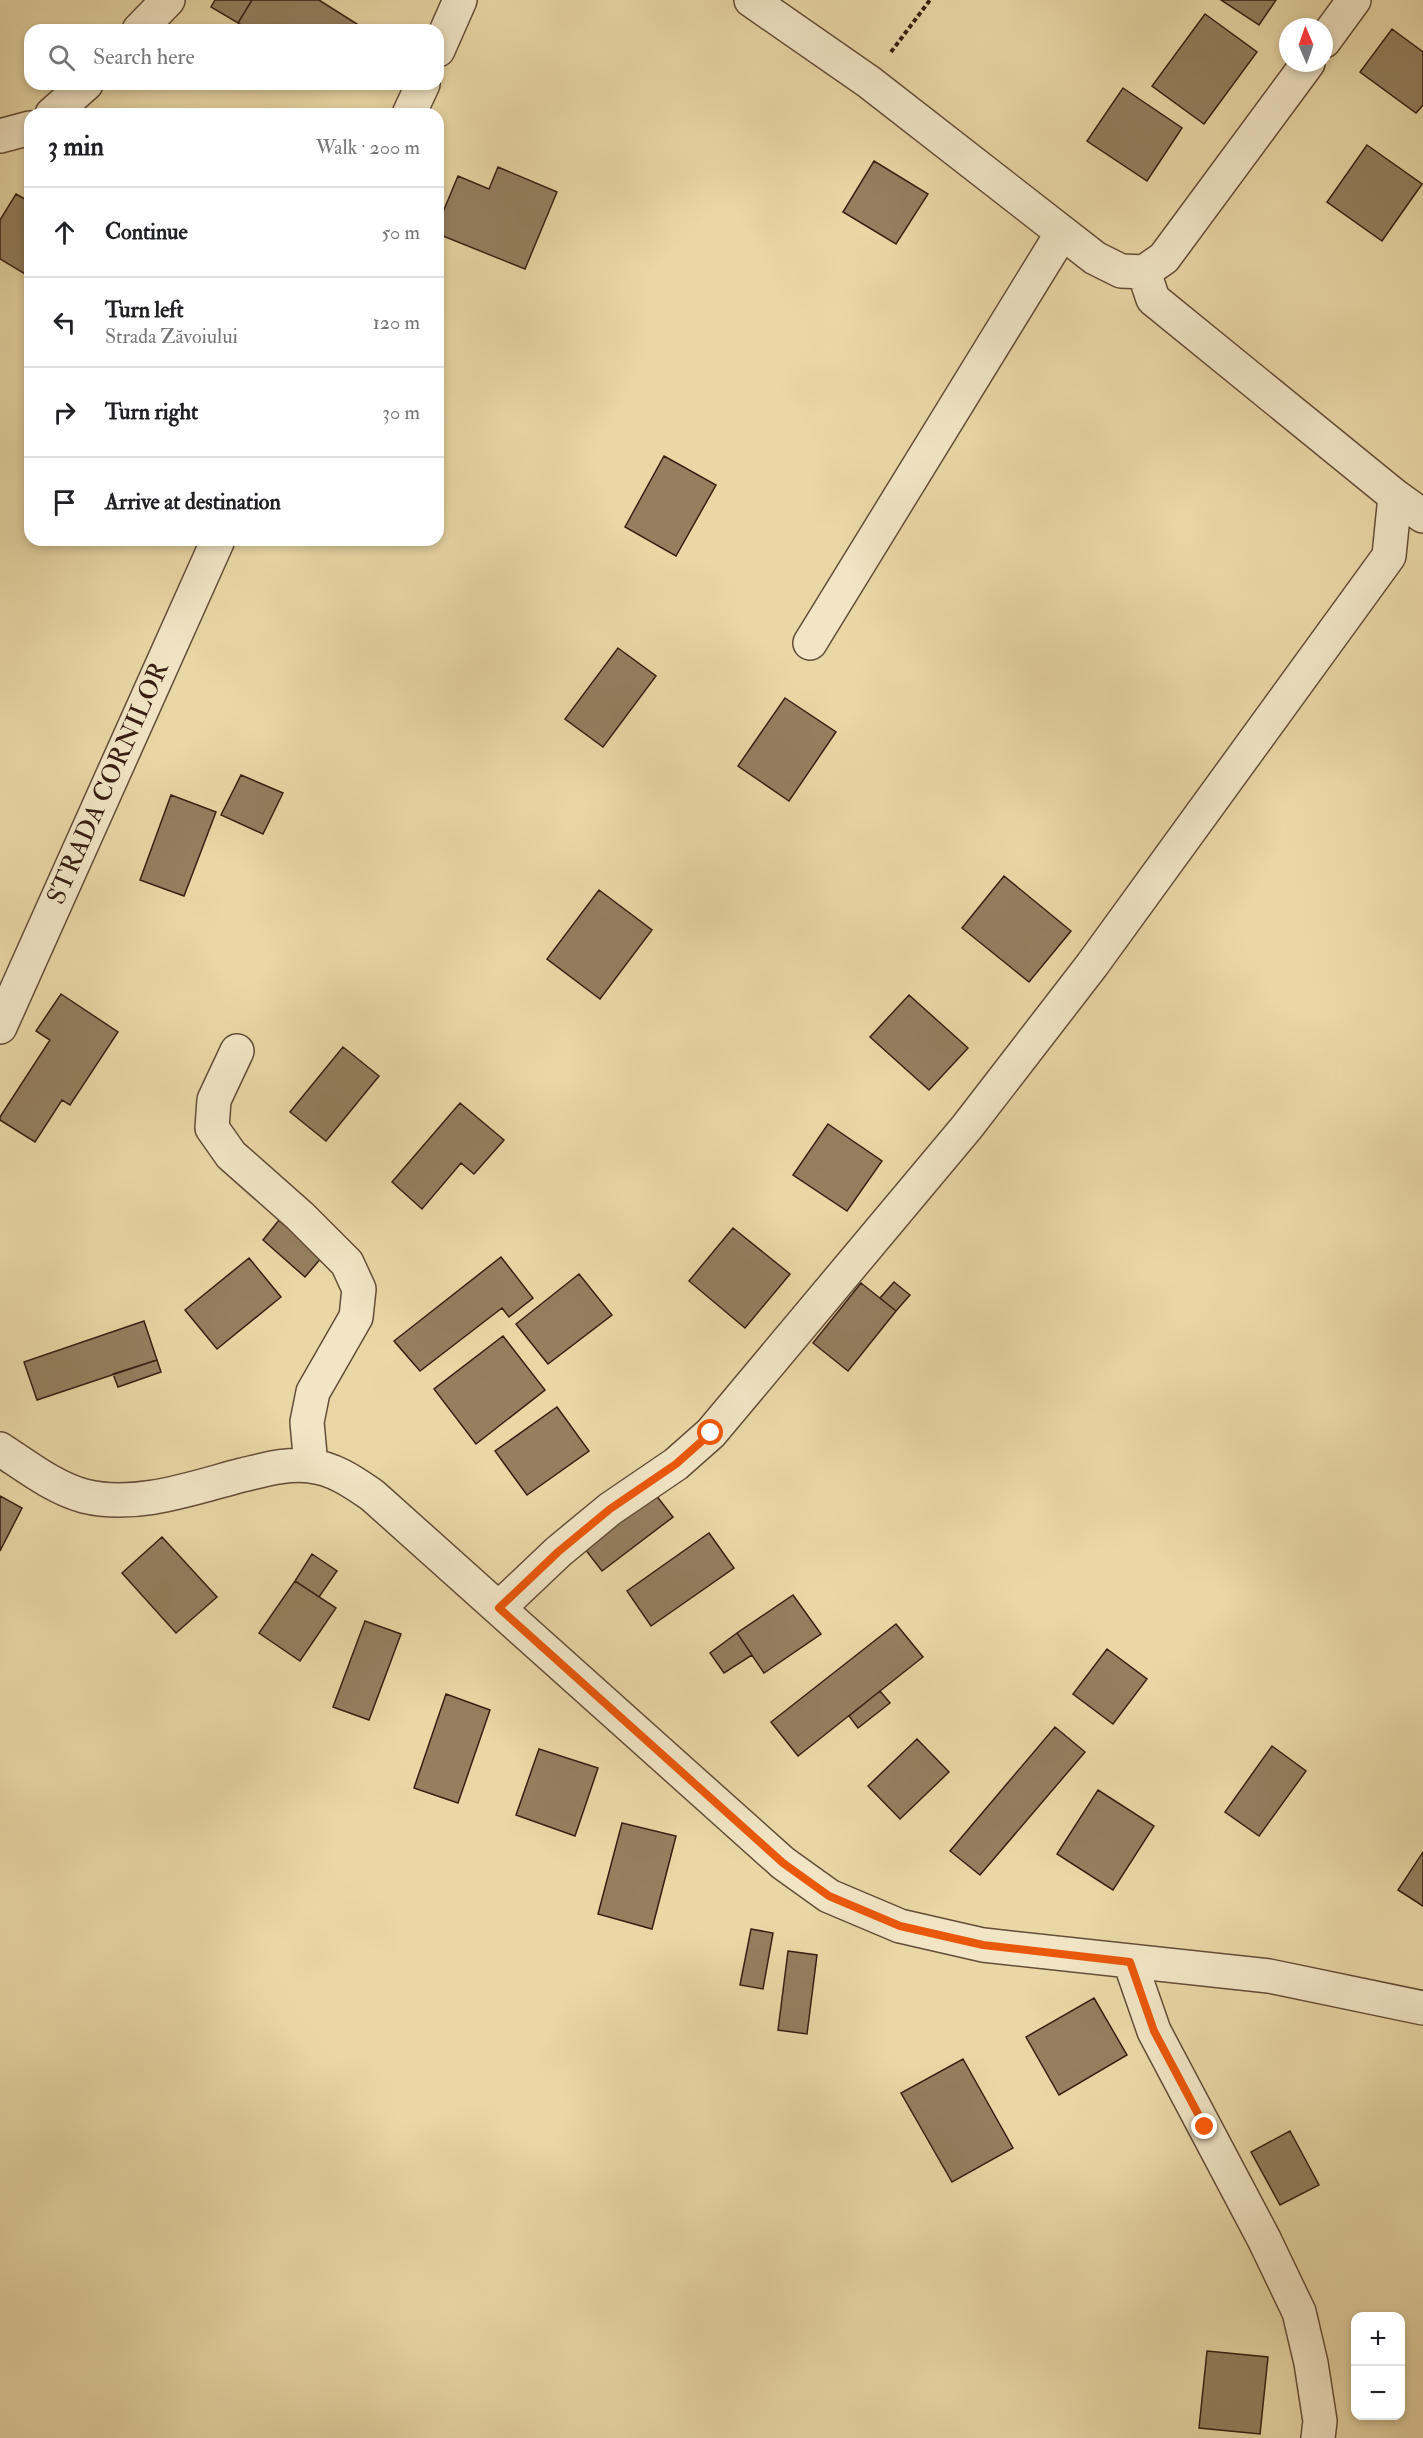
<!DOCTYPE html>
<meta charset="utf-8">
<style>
:root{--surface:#fff;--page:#f6f6f6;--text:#202124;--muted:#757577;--line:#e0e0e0}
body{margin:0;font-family:"IM FELL Double Pica",serif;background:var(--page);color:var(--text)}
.controls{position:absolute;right:18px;bottom:18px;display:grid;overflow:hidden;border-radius:12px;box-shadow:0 3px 9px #0003}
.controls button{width:54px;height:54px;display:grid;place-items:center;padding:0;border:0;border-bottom:2px solid var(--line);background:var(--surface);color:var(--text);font:30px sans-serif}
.compass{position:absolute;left:1279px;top:18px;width:54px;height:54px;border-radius:50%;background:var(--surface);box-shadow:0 3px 9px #0003;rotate:358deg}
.stop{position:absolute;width:18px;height:18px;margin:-14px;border:4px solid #ea580c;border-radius:50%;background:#fff}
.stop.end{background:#ea580c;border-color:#fff;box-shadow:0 2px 6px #0008}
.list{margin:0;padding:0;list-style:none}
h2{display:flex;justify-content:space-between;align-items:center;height:78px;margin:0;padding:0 24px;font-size:26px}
h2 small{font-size:20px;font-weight:400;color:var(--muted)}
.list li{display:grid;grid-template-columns:39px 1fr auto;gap:18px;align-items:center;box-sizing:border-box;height:90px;padding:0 24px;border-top:2px solid var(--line)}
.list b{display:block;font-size:22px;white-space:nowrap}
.list p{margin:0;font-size:20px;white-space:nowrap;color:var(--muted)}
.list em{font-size:20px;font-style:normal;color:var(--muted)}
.icon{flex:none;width:33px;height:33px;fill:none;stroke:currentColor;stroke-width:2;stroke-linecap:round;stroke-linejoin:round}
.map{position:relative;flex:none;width:1423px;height:2438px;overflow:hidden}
.search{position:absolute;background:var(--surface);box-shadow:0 3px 9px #0003;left:24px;top:24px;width:420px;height:66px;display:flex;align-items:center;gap:15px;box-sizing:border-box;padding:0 21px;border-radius:18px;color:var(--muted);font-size:22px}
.panel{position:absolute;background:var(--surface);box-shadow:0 3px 9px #0003;left:24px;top:108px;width:420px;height:438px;border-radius:18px}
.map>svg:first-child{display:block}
.building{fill:#947f5f;stroke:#381f13;stroke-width:1.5}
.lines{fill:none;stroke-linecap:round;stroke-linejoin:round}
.minor-casing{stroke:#644d38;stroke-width:36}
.path{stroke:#381f13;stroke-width:4;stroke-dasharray:4.5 3;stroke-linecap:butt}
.minor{stroke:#f1e5c5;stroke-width:33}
.route{stroke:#ea580c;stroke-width:8}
.labels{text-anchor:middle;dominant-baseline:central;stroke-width:4.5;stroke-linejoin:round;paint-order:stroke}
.street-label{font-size:26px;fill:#381f13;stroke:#f1e5c5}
</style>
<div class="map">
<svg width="1423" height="2438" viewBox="0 0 1423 2438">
<rect width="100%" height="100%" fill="#e9d7a6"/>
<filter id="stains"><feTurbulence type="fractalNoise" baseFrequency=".00333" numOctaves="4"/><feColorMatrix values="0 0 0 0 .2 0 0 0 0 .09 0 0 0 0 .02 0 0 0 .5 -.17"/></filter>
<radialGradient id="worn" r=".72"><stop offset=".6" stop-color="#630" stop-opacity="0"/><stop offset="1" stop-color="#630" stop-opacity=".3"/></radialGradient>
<!-- building -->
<path class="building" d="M 215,0 L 252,0 L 238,23 L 211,7 Z
M 252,0 L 319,0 L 357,24 L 353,30 L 249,30 L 238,23 Z
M 1221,0 L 1276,0 L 1259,25 Z
M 1205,14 L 1257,52 L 1204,124 L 1152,86 Z
M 1392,29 L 1423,52 L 1423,105 L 1416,113 L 1360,72 Z
M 1123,88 L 1182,128 L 1147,181 L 1087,141 Z
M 1367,145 L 1422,184 L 1382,241 L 1327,202 Z
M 874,161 L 928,194 L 896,244 L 843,212 Z
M 498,167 L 557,192 L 525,269 L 438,234 L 438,224 L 458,176 L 489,189 Z
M 16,194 L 30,202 L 30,277 L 0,259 L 0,220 Z
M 664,456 L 716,485 L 676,556 L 625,527 Z
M 618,648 L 656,676 L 603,747 L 565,719 Z
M 785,698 L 836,732 L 789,801 L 738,766 Z
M 241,775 L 283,793 L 263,834 L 221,815 Z
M 171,795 L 216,812 L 184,896 L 140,880 Z
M 1004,876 L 1071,931 L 1029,982 L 962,928 Z
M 599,890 L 652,930 L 600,999 L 547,959 Z
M 61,994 L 118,1032 L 70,1105 L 62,1100 L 35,1142 L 0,1120 L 0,1117 L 50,1040 L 36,1031 Z
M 909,995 L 968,1048 L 929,1090 L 870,1037 Z
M 343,1047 L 379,1076 L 326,1141 L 290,1112 Z
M 460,1103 L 504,1140 L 474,1174 L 461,1163 L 422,1209 L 392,1182 Z
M 828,1124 L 882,1161 L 847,1211 L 793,1175 Z
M 279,1220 L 322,1257 L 305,1277 L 263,1240 Z
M 733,1228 L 790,1274 L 745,1328 L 689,1281 Z
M 501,1257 L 533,1298 L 509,1317 L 502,1308 L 420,1371 L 394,1341 Z
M 249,1258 L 281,1297 L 217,1349 L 185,1310 Z
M 579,1274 L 612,1315 L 548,1364 L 516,1324 Z
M 894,1282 L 910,1295 L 896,1311 L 880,1298 Z
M 861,1283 L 896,1311 L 848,1371 L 813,1343 Z
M 144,1321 L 157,1360 L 37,1400 L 24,1362 Z
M 503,1336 L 545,1390 L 476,1444 L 434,1389 Z
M 157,1360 L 161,1372 L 118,1387 L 113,1374 Z
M 557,1407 L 589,1451 L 527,1495 L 495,1451 Z
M 652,1490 L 673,1517 L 602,1571 L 581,1544 Z
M 0,1496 L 22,1508 L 0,1551 Z
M 709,1533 L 734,1568 L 651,1626 L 627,1591 Z
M 162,1537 L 217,1597 L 176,1633 L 122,1573 Z
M 312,1554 L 337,1571 L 319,1597 L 295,1581 Z
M 295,1581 L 336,1608 L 300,1661 L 259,1633 Z
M 793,1595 L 821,1634 L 764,1673 L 737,1633 Z
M 365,1621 L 401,1634 L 369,1720 L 333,1707 Z
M 896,1624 L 923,1657 L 798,1756 L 771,1722 Z
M 737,1633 L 752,1655 L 724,1673 L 710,1653 Z
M 1107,1649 L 1147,1679 L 1113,1724 L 1073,1694 Z
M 880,1691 L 890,1703 L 858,1728 L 849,1716 Z
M 446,1694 L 490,1710 L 458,1803 L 414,1788 Z
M 1055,1727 L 1085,1752 L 980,1875 L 950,1851 Z
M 917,1739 L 949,1772 L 900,1819 L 868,1786 Z
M 1272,1746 L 1306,1771 L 1259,1836 L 1225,1812 Z
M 539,1749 L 598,1768 L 575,1836 L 516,1815 Z
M 1098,1790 L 1154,1826 L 1113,1890 L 1057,1854 Z
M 622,1823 L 676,1836 L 652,1929 L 598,1914 Z
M 1423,1852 L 1423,1906 L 1398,1890 Z
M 751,1929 L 773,1933 L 763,1989 L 740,1985 Z
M 788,1951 L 817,1955 L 807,2034 L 778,2030 Z
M 1094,1998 L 1127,2055 L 1059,2095 L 1026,2037 Z
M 963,2059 L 1013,2148 L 952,2182 L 901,2093 Z
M 1290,2131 L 1319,2185 L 1280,2205 L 1251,2152 Z
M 1207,2351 L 1268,2357 L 1260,2434 L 1199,2428 Z"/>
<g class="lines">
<!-- minor casing -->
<g class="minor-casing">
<path id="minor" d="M 751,0 L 869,82 L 1095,258 L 1121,271 L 1144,272 L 1164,258 L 1308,63
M 139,30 L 168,0
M 1324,41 L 1354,0
M 438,50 L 460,0
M 52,114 L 86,84
M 409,114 L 423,84
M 0,136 L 30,128
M 1144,272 L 1153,299 L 1395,496 L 1423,516
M 810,643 L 1062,233
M 0,1027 L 218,540
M 237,1051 L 214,1100 L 212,1128 L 231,1155 L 300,1216 L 347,1263 L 359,1289 L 356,1317 L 313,1392 L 307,1422 L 311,1466
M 0,1449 C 26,1466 54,1488 84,1496 C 136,1509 193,1488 242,1475 C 264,1470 287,1463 310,1466 C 333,1468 353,1482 372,1495 L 783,1863 L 829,1896 L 900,1926 L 983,1945 L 1269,1976 L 1423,2008
M 499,1608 L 558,1552 L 610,1509 L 676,1464 L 711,1433 L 967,1127 L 1092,965 L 1389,556 L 1395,496
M 1130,1962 L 1154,2031 L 1264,2239 L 1299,2312 L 1311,2363 L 1320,2421 L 1318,2438"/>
</g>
<!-- path -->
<path class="path" d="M 891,52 L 930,0"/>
<!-- minor -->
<use href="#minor" class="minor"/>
</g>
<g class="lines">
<!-- route -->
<path class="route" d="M 711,1433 L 676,1464 L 610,1509 L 558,1552 L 499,1608 L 783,1863 L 829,1896 L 900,1926 L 983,1945 L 1130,1962 L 1154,2031 L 1205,2127"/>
</g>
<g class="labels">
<!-- street labels -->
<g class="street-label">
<text transform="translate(108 783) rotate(-66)">STRADA CORNILOR</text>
</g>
</g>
<rect width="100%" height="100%" filter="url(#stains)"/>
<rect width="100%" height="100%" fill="url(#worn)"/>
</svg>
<div class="controls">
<button>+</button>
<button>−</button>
</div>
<svg class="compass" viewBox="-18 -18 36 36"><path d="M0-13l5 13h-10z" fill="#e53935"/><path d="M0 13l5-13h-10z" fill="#757577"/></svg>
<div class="stop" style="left:711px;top:1433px"></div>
<div class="stop end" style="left:1205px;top:2127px"></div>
<div class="search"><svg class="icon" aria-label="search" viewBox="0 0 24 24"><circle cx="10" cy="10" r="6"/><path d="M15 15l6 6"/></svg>Search here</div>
<section class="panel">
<h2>3 min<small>Walk · 200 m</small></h2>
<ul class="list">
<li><svg class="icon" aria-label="ahead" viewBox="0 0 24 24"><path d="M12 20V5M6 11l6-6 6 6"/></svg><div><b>Continue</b></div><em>50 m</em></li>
<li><svg class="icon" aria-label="left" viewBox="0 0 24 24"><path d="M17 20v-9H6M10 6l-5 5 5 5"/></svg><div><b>Turn left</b><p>Strada Zăvoiului</p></div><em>120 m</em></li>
<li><svg class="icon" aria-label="right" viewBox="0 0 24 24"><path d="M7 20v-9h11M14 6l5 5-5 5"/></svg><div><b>Turn right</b></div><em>30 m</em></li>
<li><svg class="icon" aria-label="arrive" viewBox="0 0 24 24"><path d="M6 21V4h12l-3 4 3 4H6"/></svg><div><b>Arrive at destination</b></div></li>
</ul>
</section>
</div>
